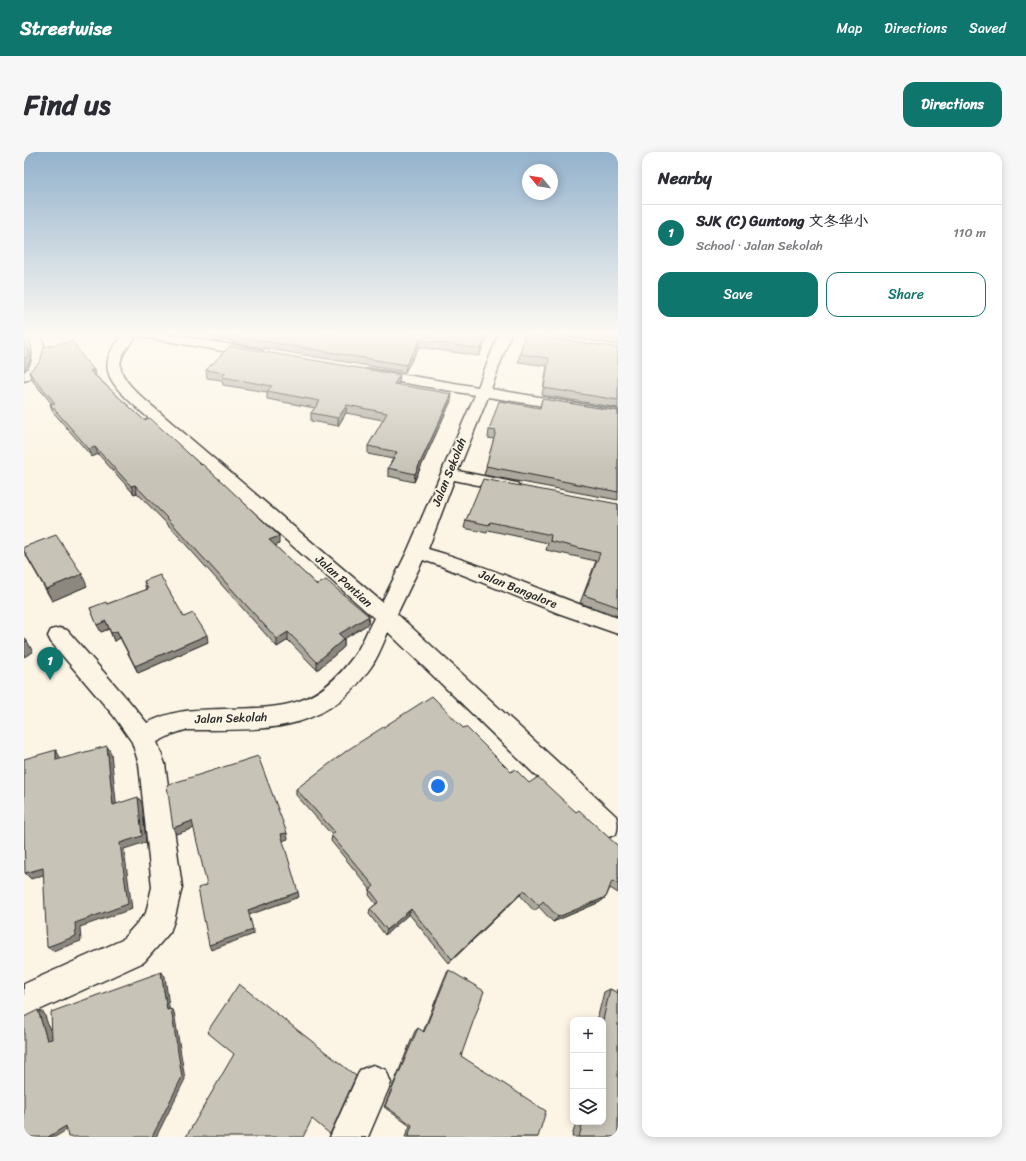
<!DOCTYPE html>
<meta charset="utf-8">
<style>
:root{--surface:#fff;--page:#f7f7f7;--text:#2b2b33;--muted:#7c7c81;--line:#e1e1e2;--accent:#0f766e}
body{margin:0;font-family:Sriracha,"LXGW WenKai TC",sans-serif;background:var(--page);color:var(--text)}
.controls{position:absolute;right:12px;bottom:12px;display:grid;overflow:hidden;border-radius:8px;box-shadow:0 2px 10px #0003}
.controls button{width:36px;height:36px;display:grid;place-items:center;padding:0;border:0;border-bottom:1px solid var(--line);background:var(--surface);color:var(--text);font:20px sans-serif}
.compass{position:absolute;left:498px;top:12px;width:36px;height:36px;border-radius:50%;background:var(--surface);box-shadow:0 2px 10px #0003;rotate:300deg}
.you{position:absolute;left:414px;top:634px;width:14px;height:14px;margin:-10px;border:3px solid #fff;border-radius:50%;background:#1a73e8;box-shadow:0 0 0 6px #1a73e833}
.badge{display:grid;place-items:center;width:26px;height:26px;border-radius:50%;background:var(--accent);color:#fff;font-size:13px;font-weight:700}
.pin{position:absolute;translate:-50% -33px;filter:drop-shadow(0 1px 2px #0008)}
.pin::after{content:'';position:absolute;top:21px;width:14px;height:12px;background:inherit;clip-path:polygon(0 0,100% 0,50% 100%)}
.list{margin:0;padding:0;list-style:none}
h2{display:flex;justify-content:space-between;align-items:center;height:52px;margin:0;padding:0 16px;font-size:17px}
h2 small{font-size:13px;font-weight:400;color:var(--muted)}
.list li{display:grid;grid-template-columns:26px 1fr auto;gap:12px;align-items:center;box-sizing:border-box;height:56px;padding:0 16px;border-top:1px solid var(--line)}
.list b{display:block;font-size:15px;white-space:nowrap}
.list p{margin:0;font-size:13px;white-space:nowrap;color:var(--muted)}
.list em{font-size:13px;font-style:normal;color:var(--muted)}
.actions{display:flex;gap:8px;padding:12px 16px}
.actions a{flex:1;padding:9px 0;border:1px solid var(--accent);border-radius:12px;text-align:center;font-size:14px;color:var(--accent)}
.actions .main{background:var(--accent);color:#fff}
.icon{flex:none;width:22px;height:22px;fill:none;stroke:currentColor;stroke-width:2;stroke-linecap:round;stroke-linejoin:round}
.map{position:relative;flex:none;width:594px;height:985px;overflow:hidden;border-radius:12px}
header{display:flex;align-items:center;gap:24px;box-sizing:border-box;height:56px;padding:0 20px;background:var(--accent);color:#fff}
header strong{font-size:19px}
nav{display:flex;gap:22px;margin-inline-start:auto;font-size:14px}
.intro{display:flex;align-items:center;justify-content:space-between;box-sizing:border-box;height:96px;padding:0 24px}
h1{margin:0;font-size:28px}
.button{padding:10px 18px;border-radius:12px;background:var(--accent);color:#fff;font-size:14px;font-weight:700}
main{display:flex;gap:24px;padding:0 24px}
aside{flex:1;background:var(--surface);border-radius:12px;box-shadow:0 2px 10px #0003}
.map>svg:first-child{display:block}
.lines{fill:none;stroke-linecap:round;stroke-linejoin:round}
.minor-casing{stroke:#2b2b2b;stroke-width:3}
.minor{fill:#fcf5e5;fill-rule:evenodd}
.wall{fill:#aca89d;stroke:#2b2b2b}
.shaded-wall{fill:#8c8880;stroke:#2b2b2b}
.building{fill:#c8c3b7;stroke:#2b2b2b}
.labels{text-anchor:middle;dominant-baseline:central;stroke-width:3;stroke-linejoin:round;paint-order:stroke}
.street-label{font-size:12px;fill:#2b2b2b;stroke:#fcf5e5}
</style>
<header>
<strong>Streetwise</strong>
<nav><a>Map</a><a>Directions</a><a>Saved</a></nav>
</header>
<div class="intro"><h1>Find us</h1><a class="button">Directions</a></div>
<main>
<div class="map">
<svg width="594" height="985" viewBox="0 0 594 985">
<rect width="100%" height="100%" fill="#fcf5e5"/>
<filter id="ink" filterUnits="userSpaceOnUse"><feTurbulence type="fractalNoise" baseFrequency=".025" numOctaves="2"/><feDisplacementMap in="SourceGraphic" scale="8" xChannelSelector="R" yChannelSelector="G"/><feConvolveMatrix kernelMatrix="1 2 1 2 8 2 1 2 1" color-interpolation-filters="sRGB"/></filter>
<g filter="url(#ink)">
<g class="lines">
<!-- minor casing -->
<g class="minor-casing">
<path id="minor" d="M 3,181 L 15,181 C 25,200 23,223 0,229 L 0,220 C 13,211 9,193 3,181 Z
M 102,181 L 139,181 L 238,198 L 240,201 L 238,204 L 233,205 L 114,184 C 85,211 95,224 121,248 L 358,450 L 383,400 L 451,243 L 346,225 L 341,224 L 339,221 L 341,218 L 346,217 L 454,235 L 475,181 L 487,181 L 467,237 L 594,258 L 594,266 L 464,245 L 434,319 L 493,331 L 496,335 L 493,339 L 487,340 L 430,328 L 404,397 C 469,415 530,445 594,466 L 594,482 L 534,461 L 417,414 L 399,408 L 373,462 L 592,664 C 594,670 594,676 592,682 L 582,686 L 572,682 L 364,480 C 359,492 354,505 347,515 C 299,585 236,577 161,578 L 149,582 L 133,590 L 141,612 L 158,735 L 150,769 L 146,780 L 120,810 L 0,865 L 0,832 L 98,788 L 122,761 L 128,735 L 115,612 L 108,590 L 89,563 L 27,490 L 24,484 L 27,478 L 35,476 L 43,478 L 105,549 L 123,571 C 152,557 168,558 200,557 C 260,556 292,556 330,504 C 338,493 343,478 350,466 L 121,263 C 91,236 64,216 102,181 Z
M 349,913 L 362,918 L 367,931 L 344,985 L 306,985 L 336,918 Z"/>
</g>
<!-- minor -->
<use href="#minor" class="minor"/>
</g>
<!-- wall -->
<path class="wall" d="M 184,181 L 465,181 L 455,204 L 395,195 L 381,220 L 215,192 L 208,190 L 208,189 L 184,185 Z
M 515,181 L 594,181 L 594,193 Z
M 501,182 L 594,196 L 594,256 L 518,243 L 523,214 L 494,210 Z
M 182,218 L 375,230 L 374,233 L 427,249 L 390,330 L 364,324 L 364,316 L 369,307 L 344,302 L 344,294 L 359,268 L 322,261 L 314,274 L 287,269 L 287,261 L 291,256 L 243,247 L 243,240 L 199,233 L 198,228 L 183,226 Z
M 5,220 L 72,224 L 255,392 L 251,394 L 293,433 L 345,464 L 344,472 L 320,487 L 320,495 L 293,518 L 264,488 L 253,495 L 147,376 L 113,341 L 110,342 L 74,302 L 68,305 L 29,260 L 26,252 L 28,252 L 8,228 Z
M 518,247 L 594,259 L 594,348 L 460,323 L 470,287 L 464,286 L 465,278 L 516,256 Z
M 594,352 L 594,464 L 556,451 L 572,409 L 522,398 L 524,391 L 464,378 L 463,381 L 440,376 L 442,368 Z
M 0,400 L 63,434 L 28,449 Z
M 120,429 L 160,465 L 184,490 L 114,521 L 96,486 L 90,489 L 85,477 L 77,480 L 66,456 L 83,452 L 122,438 Z
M 439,576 L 487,620 L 552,660 L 594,694 L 594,741 L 586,736 L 582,745 L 576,750 L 529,770 L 515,755 L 510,759 L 496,743 L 425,811 L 385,762 L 361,783 L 345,762 L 346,757 L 352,752 L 345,743 L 346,737 L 307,689 L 308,683 L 272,643 L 272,637 Z
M 425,818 L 437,904 L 514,985 L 381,985 L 386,974 L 360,955 L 391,879 L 394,876 L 399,880 L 422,822 Z
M 586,837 L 593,841 L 594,837 L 594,985 L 548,985 L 552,970 L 579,970 L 579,868 L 573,868 L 580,840 Z"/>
<!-- shaded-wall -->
<path class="shaded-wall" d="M 463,181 L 465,181 L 455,204 L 457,197 Z
M 396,188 L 395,195 L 381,220 L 382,213 Z
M 3,192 L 6,200 L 6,203 L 7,206 L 5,211 L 0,218 L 0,207 L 3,199 Z
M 70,218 L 72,225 L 66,219 Z
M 376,223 L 375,230 L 370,240 L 370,232 Z
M 428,242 L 427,249 L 390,330 L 391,322 Z
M 323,253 L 322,261 L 314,274 L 314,266 Z
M 71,295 L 74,302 L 68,305 L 65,297 Z
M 111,333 L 113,341 L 110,342 L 107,334 Z
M 255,384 L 255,392 L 246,396 L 245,388 Z
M 58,422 L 63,434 L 28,449 L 22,437 Z
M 345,464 L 344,472 L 315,490 L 315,482 Z
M 82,469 L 85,477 L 77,480 L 73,473 Z
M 93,479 L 96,486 L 90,489 L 87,481 Z
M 264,480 L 264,488 L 253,495 L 253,487 Z
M 183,483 L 184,490 L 114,521 L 111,514 Z
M 320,487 L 320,495 L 293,518 L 293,510 Z
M 3,489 L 9,500 L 0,505 L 0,490 Z
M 83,594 L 87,601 L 93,659 L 89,653 Z
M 32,598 L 36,605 L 37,615 L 32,608 Z
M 114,645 L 118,651 L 122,690 L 100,697 L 108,757 L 56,775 L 57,789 L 29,799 L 23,795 L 51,771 L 96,691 Z
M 168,669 L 171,676 L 152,682 L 149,676 Z
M 263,681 L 264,687 L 258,689 L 257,682 Z
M 19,716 L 25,721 L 7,727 L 1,721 Z
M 500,738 L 496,743 L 425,811 L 428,807 Z
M 274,740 L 275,745 L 225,763 L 230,782 L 187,798 L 185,793 L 224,758 Z
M 582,745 L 576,750 L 529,770 L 534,765 Z
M 387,757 L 385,762 L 361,783 L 363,778 Z
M 137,820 L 141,824 L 146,862 L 143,858 Z
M 147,857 L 150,860 L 161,927 L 132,985 L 128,985 Z
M 14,858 L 20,861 L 30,890 L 23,888 Z
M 42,974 L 49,974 L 31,985 L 24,985 Z"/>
<!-- building -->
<path class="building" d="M 205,181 L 463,181 L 457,197 L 396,188 L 382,213 L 215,185 L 207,183 L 209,182 Z
M 567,181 L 594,181 L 594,185 Z
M 501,182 L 594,196 L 594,248 L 520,236 L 525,206 L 496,202 Z
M 0,189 L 3,192 L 3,199 L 4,199 L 3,204 L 0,207 Z
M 48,189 L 62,209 L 70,218 L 66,219 L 120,268 L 126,266 L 177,313 L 178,312 L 197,329 L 255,384 L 245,388 L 293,433 L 302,428 L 345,464 L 315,482 L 320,487 L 293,510 L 264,480 L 253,487 L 145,368 L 111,333 L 107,334 L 71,295 L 65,297 L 26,252 L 31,251 L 5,220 L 16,210 L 20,195 Z
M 206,194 L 376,223 L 370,232 L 428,242 L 391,322 L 364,316 L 373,300 L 344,294 L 363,261 L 323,253 L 314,266 L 287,261 L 296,249 L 243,239 L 248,234 L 198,225 L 202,221 L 182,218 Z
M 518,247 L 594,259 L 594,340 L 462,314 L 472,279 L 465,278 L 475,249 L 516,256 Z
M 459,327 L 594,352 L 594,455 L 560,443 L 576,401 L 526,389 L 527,383 L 466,370 L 465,373 L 442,368 Z
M 32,383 L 58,422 L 22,437 L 0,399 L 0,395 Z
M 136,423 L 160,465 L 169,461 L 183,483 L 111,514 L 93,479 L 87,481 L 82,469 L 73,473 L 66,456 L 82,450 L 83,452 L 124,437 L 120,429 Z
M 0,485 L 3,489 L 0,490 Z
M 408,544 L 439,576 L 442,575 L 487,620 L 491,617 L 505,631 L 514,625 L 552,660 L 555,658 L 594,694 L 594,732 L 588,729 L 582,745 L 534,765 L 519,749 L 515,754 L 500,738 L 428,807 L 387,757 L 363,778 L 346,757 L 355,750 L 346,738 L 350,734 L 307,683 L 311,680 L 272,637 L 325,597 Z
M 83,594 L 89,653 L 114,645 L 118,684 L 96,691 L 104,752 L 51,771 L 52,784 L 23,795 L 19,716 L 1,721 L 0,678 L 0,607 L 32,598 L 32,608 Z
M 234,604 L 263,681 L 257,682 L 274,740 L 224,758 L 229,778 L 185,793 L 174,736 L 183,733 L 168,669 L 149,676 L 143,633 Z
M 425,818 L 460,839 L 437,904 L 522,959 L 514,985 L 384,985 L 388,973 L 361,954 L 394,876 L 400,880 Z
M 137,820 L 143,858 L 147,857 L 158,925 L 128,985 L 44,985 L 42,974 L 24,985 L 0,985 L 0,865 L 14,858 L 23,888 L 28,887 L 27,860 Z
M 215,832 L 332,924 L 306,982 L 288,967 L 279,985 L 162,985 L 210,902 L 183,880 Z
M 586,837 L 594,841 L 594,985 L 555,985 L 559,970 L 579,970 L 579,868 Z"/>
</g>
<!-- sky -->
<linearGradient id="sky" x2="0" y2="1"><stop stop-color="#93b2cd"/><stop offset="0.57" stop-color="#fefaf3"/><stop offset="1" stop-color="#fefaf3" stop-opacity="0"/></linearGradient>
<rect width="594" height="319" fill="url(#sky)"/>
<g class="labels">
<!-- street labels -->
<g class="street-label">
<text transform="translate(425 320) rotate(-68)">Jalan Sekolah</text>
<text transform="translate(320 429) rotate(42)">Jalan Pontian</text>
<text transform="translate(494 437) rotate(22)">Jalan Bangalore</text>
<text transform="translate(207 566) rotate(-2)">Jalan Sekolah</text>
</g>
</g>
</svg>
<div class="controls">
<button>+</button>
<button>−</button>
<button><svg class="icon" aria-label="layers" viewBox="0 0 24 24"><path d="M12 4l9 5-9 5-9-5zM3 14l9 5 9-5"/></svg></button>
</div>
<svg class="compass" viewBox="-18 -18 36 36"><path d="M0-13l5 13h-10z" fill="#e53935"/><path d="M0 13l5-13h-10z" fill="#7c7c81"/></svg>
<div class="you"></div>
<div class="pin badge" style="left:26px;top:528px">1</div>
</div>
<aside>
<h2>Nearby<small></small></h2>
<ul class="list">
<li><span class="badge">1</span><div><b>SJK (C) Guntong 文冬华小</b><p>School · Jalan Sekolah</p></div><em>110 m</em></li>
</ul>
<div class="actions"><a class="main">Save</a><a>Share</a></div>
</aside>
</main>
